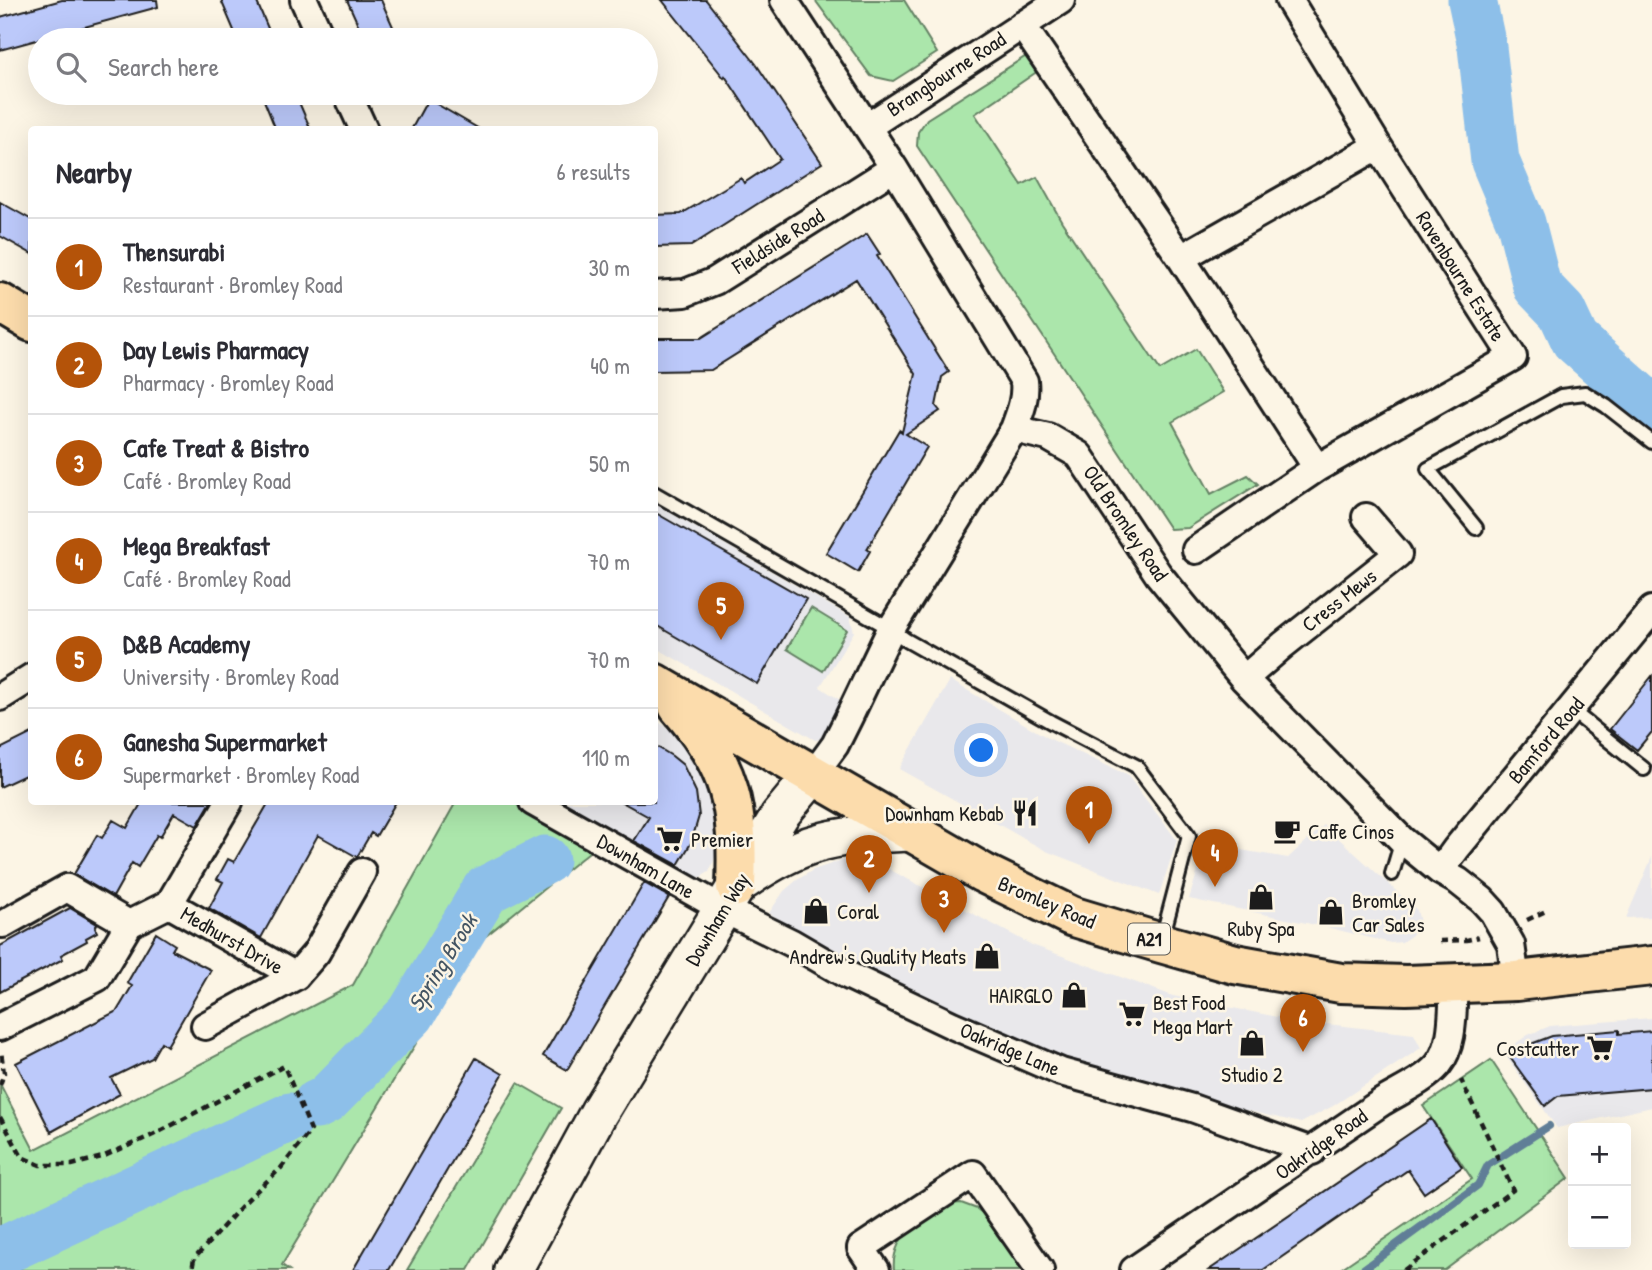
<!DOCTYPE html>
<meta charset="utf-8">
<style>
:root{--surface:#fff;--page:#f2f2f3;--text:#2b2b33;--muted:#7c7c81;--line:#e1e1e2;--accent:#b45309}
body{margin:0;font-family:"Patrick Hand",sans-serif;background:var(--page);color:var(--text)}
.controls{position:absolute;right:21px;bottom:21px;display:grid;overflow:hidden;border-radius:7px;box-shadow:0 7px 28px #0002}
.controls button{width:63px;height:63px;display:grid;place-items:center;padding:0;border:0;border-bottom:2px solid var(--line);background:var(--surface);color:var(--text);font:35px sans-serif}
.you{position:absolute;left:982px;top:751px;width:24px;height:24px;margin:-18px;border:5px solid #fff;border-radius:50%;background:#1a73e8;box-shadow:0 0 0 10px #1a73e833}
.badge{display:grid;place-items:center;width:46px;height:46px;border-radius:50%;background:var(--accent);color:#fff;font-size:23px;font-weight:700}
.pin{position:absolute;translate:-50% -58px;filter:drop-shadow(0 2px 4px #0008)}
.pin::after{content:'';position:absolute;top:37px;width:24px;height:21px;background:inherit;clip-path:polygon(0 0,100% 0,50% 100%)}
.list{margin:0;padding:0;list-style:none}
h2{display:flex;justify-content:space-between;align-items:center;height:91px;margin:0;padding:0 28px;font-size:30px}
h2 small{font-size:23px;font-weight:400;color:var(--muted)}
.list li{display:grid;grid-template-columns:46px 1fr auto;gap:21px;align-items:center;box-sizing:border-box;height:98px;padding:0 28px;border-top:2px solid var(--line)}
.list b{display:block;font-size:26px;white-space:nowrap}
.list p{margin:0;font-size:23px;white-space:nowrap;color:var(--muted)}
.list em{font-size:23px;font-style:normal;color:var(--muted)}
.icon{flex:none;width:38px;height:38px;fill:none;stroke:currentColor;stroke-width:2;stroke-linecap:round;stroke-linejoin:round}
.map{position:relative;flex:none;width:1652px;height:1270px;overflow:hidden}
.search{position:absolute;background:var(--surface);box-shadow:0 7px 28px #0002;left:28px;top:28px;width:630px;height:77px;display:flex;align-items:center;gap:18px;box-sizing:border-box;padding:0 24px;border-radius:38px;color:var(--muted);font-size:26px}
.panel{position:absolute;background:var(--surface);box-shadow:0 7px 28px #0002;left:28px;top:126px;width:630px;height:679px;border-radius:7px}
.map>svg:first-child{display:block}
.built{fill:#e9e8eb}
.green{fill:#abe6ab;stroke:#648164;stroke-width:2}
.lines{fill:none;stroke-linecap:round;stroke-linejoin:round}
.stream{stroke:#607e97;stroke-width:8}
.river{stroke:#8dbfe9;stroke-width:49}
.building{fill:#bcc9fa;stroke:#1c1c1c;stroke-width:2}
.lane-casing{stroke:#1c1c1c;stroke-width:18}
.street-casing{stroke:#1c1c1c;stroke-width:32}
.secondary-casing{stroke:#1c1c1c;stroke-width:42}
.primary-casing{stroke:#1c1c1c;stroke-width:44}
.path{stroke:#1c1c1c;stroke-width:4.5;stroke-dasharray:7 5;stroke-linecap:butt}
.lane{stroke:#fcf5e5;stroke-width:12}
.street{stroke:#fcf5e5;stroke-width:26}
.secondary{stroke:#fcf5e5;stroke-width:37}
.primary{stroke:#fcdcac;stroke-width:38}
.labels{text-anchor:middle;dominant-baseline:central;stroke-width:5;stroke-linejoin:round;paint-order:stroke}
.shield{fill:#fcf5e5;stroke:#5f5d58;stroke-width:2}
.shield-label{font-size:19px;font-weight:bold;fill:#1c1c1c}
.street-label{font-size:21px;fill:#1c1c1c;stroke:#fcf5e5}
.poi-label{font-size:21px;fill:#1c1c1c;stroke:#fcf5e5;text-anchor:start}
.water-label{font-size:23px;font-style:italic;fill:#445564;stroke:#fcf5e5}
</style>
<div class="map">
<svg width="1652" height="1270" viewBox="0 0 1652 1270">
<rect width="100%" height="100%" fill="#fcf5e5"/>
<filter id="ink" filterUnits="userSpaceOnUse"><feTurbulence type="fractalNoise" baseFrequency=".0143" numOctaves="2"/><feDisplacementMap in="SourceGraphic" scale="14" xChannelSelector="R" yChannelSelector="G"/><feConvolveMatrix kernelMatrix="1 2 1 2 8 2 1 2 1" color-interpolation-filters="sRGB"/></filter>
<g filter="url(#ink)">
<!-- built -->
<path class="built" d="M 655,504 L 850,617 L 854,632 L 820,687 L 843,702 L 822,739 L 815,740 L 655,647 Z
M 950,680 L 1048,738 L 1127,775 L 1177,840 L 1159,895 L 1046,851 L 899,769 Z
M 655,720 L 688,740 L 709,764 L 720,846 L 709,872 L 699,878 L 693,880 L 545,802 L 654,802 Z
M 1324,825 L 1417,910 L 1420,922 L 1412,935 L 1402,942 L 1391,943 L 1326,927 L 1189,899 L 1206,844 L 1288,858 Z
M 1652,857 L 1652,917 L 1626,918 Z
M 846,859 L 881,865 L 1032,945 L 1173,996 L 1292,1020 L 1414,1034 L 1421,1048 L 1333,1106 L 1301,1123 L 1206,1101 L 946,1020 L 769,913 L 784,891 L 797,880 L 813,870 Z
M 1652,1018 L 1652,1107 L 1557,1128 L 1503,1052 L 1528,1035 L 1550,1026 Z"/>
<!-- green -->
<path class="green" d="M 815,0 L 904,0 L 937,53 L 893,81 L 871,76 Z
M 1028,55 L 1038,71 L 975,114 L 1022,185 L 1037,177 L 1062,222 L 1160,370 L 1196,349 L 1223,392 L 1172,422 L 1211,494 L 1248,475 L 1258,484 L 1188,528 L 1170,529 L 917,146 L 918,132 L 927,119 Z
M 811,608 L 847,630 L 823,671 L 787,649 Z
M 456,802 L 523,802 L 599,844 L 476,944 L 282,1265 L 289,1270 L 0,1270 L 0,1084 L 34,1150 L 353,985 Z
M 1491,1060 L 1569,1178 L 1445,1270 L 1339,1270 L 1472,1179 L 1423,1106 Z
M 518,1083 L 561,1108 L 468,1270 L 407,1270 Z
M 961,1203 L 977,1209 L 989,1218 L 1025,1270 L 894,1270 C 890,1235 929,1204 961,1203 Z"/>
<g class="lines">
<!-- stream -->
<path class="stream" d="M 1362,1270 L 1478,1185 L 1488,1165 L 1549,1126"/>
<!-- river -->
<path class="river" d="M 1472,0 L 1482,47 L 1495,161 L 1521,223 L 1537,286 L 1562,312 L 1575,340 L 1652,409
M 316,1105 L 326,1100 L 411,1014 L 486,890 L 545,860
M 0,1252 L 290,1117"/>
</g>
<!-- building -->
<path class="building" d="M 62,0 L 157,0 L 158,7 L 0,50 L 0,17 Z
M 221,0 L 256,0 L 273,40 L 238,40 Z
M 347,0 L 381,0 L 399,40 L 365,40 Z
M 662,0 L 706,0 L 756,64 L 822,163 L 691,246 L 654,247 L 654,215 L 681,214 L 741,178 L 744,183 L 780,159 L 725,76 L 724,78 Z
M 261,93 L 295,93 L 311,130 L 276,130 Z
M 428,99 L 481,130 L 411,130 Z
M 0,202 L 32,220 L 32,254 L 0,236 Z
M 867,234 L 880,254 L 877,256 L 949,372 L 942,377 L 936,406 L 940,411 L 906,434 L 927,447 L 867,549 L 870,551 L 858,572 L 826,553 L 899,430 L 902,432 L 916,374 L 856,279 L 711,370 L 654,371 L 654,338 L 701,338 Z
M 654,512 L 806,599 L 757,684 L 654,624 Z
M 1652,676 L 1652,732 L 1637,750 L 1610,729 Z
M 32,733 L 32,772 L 0,787 L 0,749 Z
M 654,745 L 672,756 L 683,765 L 696,792 L 699,816 L 691,843 L 678,865 L 634,841 L 649,817 L 622,802 L 654,802 Z
M 142,802 L 211,802 L 197,826 L 174,813 L 160,837 L 157,835 L 138,867 L 132,863 L 113,897 L 74,874 L 97,835 L 102,838 L 113,820 L 127,828 Z
M 269,802 L 396,802 L 376,836 L 371,833 L 357,857 L 318,835 L 261,938 L 209,908 L 223,882 L 217,879 L 228,859 L 234,862 Z
M 644,883 L 669,897 L 567,1070 L 543,1056 Z
M 70,908 L 97,924 L 95,928 L 97,932 L 86,938 L 87,941 L 61,955 L 63,959 L 0,992 L 0,946 Z
M 156,933 L 175,945 L 172,950 L 211,970 L 167,1046 L 161,1042 L 152,1058 L 111,1078 L 120,1094 L 51,1132 L 16,1063 L 117,1011 L 132,986 L 127,983 Z
M 1619,1030 L 1619,1034 L 1652,1031 L 1652,1088 L 1558,1096 L 1545,1106 L 1509,1056 L 1523,1047 L 1552,1036 Z
M 476,1058 L 503,1074 L 389,1270 L 353,1270 Z
M 1431,1119 L 1462,1167 L 1424,1193 L 1408,1170 L 1263,1270 L 1209,1270 Z"/>
<g class="lines">
<!-- lane casing -->
<g class="lane-casing">
<path id="lane" d="M 654,493 L 891,629 L 906,640 L 1051,722 L 1136,766 L 1189,836 L 1162,939
M 1476,528 L 1428,469 L 1561,396 L 1585,393 L 1606,406 L 1652,442
M 1571,710 L 1644,769
M 1392,874 L 1402,840"/>
</g>
<!-- street casing -->
<g class="street-casing">
<path id="street" d="M 304,0 L 322,40
M 784,0 L 894,168 L 1024,381 C 1026,399 1020,413 1014,429 L 891,629 L 849,717 L 835,745 L 813,775
M 1289,0 L 1378,146
M 1022,25 L 1181,258 L 1317,468
M 347,93 L 364,130
M 867,127 L 1061,0
M 1181,258 L 1378,146 L 1513,357 L 1317,468 L 1196,550
M 654,295 L 685,293 L 715,281 L 894,168
M 1014,429 L 1048,437 L 1079,455 L 1158,574 L 1244,679 L 1402,840 L 1440,871 L 1458,881 L 1482,900 L 1493,912 L 1511,944 L 1516,981
M 1244,679 L 1283,645 L 1398,554 L 1366,517
M 0,697 L 32,677
M 533,802 L 723,909 L 792,943 L 847,975 L 952,1025 L 1061,1072 L 1192,1108 L 1312,1151
M 1440,871 L 1456,849 L 1652,610
M 169,904 L 296,976
M 3,924 L 67,888 L 129,924
M 205,1026 L 296,976 L 316,953 L 362,872
M 0,1027 L 97,978 L 129,924 L 169,904 L 229,802
M 876,1270 L 861,1248 L 973,1174 L 1040,1270
M 1134,1270 L 1382,1102 C 1400,1091 1424,1081 1438,1065 C 1455,1044 1452,1009 1454,984"/>
</g>
<!-- secondary casing -->
<g class="secondary-casing">
<path id="secondary" d="M 745,880 C 805,838 839,835 910,832
M 513,1270 L 599,1112 L 780,815 L 813,775"/>
</g>
<!-- primary casing -->
<g class="primary-casing">
<path id="primary" d="M 0,303 L 32,322
M 654,683 L 983,873 L 1071,916 L 1161,943 L 1235,964 L 1341,983 L 1406,985 L 1516,981 L 1652,966
M 678,706 C 732,768 739,806 736,887"/>
</g>
<!-- path -->
<path class="path" d="M 1527,920 L 1548,910
M 1440,941 L 1467,940 L 1479,937
M 0,1085 L 4,1073 L 1,1051
M 0,1117 L 22,1157 L 40,1165 L 72,1165 L 102,1157 L 153,1135 L 284,1066 L 311,1130 L 281,1168 L 246,1201 L 194,1259 L 192,1270
M 1404,1270 L 1513,1190 L 1461,1080"/>
<!-- lane -->
<use href="#lane" class="lane"/>
<!-- street -->
<use href="#street" class="street"/>
<!-- secondary -->
<use href="#secondary" class="secondary"/>
<!-- primary -->
<use href="#primary" class="primary"/>
</g>
</g>
<!-- icons -->
<defs>
<g id="restaurant-bare" transform="scale(2.1)"><path d="M-5-6h1v4h1v-4h1v4h1v-4h1v5L-1.5 .5V6h-2V.5L-5-1ZM5-6V6H3V1.5H1.5Q1.5-4 5-6Z" fill="#1c1c1c" stroke="#fcf5e5" stroke-width="2.5" paint-order="stroke"/></g>
<g id="cafe-bare" transform="scale(2.1)"><path d="M-5.5-4.5H6V0H3Q3 3.5 0 3.5H-2.5Q-5.5 3.5-5.5 0ZM3-3.2v2h1.7v-2ZM-6 4.5H4V6H-6Z" fill="#1c1c1c" stroke="#fcf5e5" stroke-width="2.5" paint-order="stroke"/></g>
<g id="supermarket-bare" transform="scale(2.1)"><path d="M-6-5.5h2.5l.6 2H6L4.5 2H-2.5L-4.4-4H-6ZM-1.5 3.2a1.3 1.3 0 1 0 .1 0ZM3 3.2a1.3 1.3 0 1 0 .1 0Z" fill="#1c1c1c" stroke="#fcf5e5" stroke-width="2.5" paint-order="stroke"/></g>
<g id="shop-bare" transform="scale(2.1)"><path d="M-5-2.5h2.3a2.7 3.5 0 0 1 5.4 0H5L5.5 6h-11ZM-1.5-2.5h3a1.5 2.3 0 0 0-3 0Z" fill="#1c1c1c" stroke="#fcf5e5" stroke-width="2.5" paint-order="stroke"/></g>
</defs>
<g fill-rule="evenodd">
<use href="#restaurant-bare" x="1025" y="813"/>
<use href="#cafe-bare" x="1287" y="831"/>
<use href="#supermarket-bare" x="670" y="839"/>
<use href="#shop-bare" x="1261" y="897"/>
<use href="#shop-bare" x="816" y="911"/>
<use href="#shop-bare" x="1331" y="912"/>
<use href="#shop-bare" x="987" y="956"/>
<use href="#shop-bare" x="1074" y="995"/>
<use href="#supermarket-bare" x="1132" y="1014"/>
<use href="#shop-bare" x="1252" y="1043"/>
<use href="#supermarket-bare" x="1600" y="1048"/>
</g>
<g class="labels">
<!-- shield labels -->
<rect class="shield" x="1128" y="923.5" width="42" height="31" rx="5"/>
<g class="shield-label">
<text x="1149" y="939">A21</text>
</g>
<!-- street labels -->
<g class="street-label">
<text transform="translate(946 74) rotate(-33)">Brangbourne Road</text>
<text transform="translate(778 241) rotate(-32)">Fieldside Road</text>
<text transform="translate(1461 276) rotate(58)">Ravenbourne Estate</text>
<text transform="translate(1126 523) rotate(56)">Old Bromley Road</text>
<text transform="translate(1339 600) rotate(-38)">Cress Mews</text>
<text transform="translate(1546 740) rotate(-50)">Bamford Road</text>
<text transform="translate(646 866) rotate(30)">Downham Lane</text>
<text transform="translate(1047 902) rotate(23)">Bromley Road</text>
<text transform="translate(717 919) rotate(-59)">Downham Way</text>
<text transform="translate(232 940) rotate(30)">Medhurst Drive</text>
<text transform="translate(1010 1049) rotate(23)">Oakridge Lane</text>
<text transform="translate(1321 1144) rotate(-35)">Oakridge Road</text>
</g>
<!-- poi labels -->
<g class="poi-label">
<text x="1004" y="813" text-anchor="end">Downham Kebab</text>
<text x="1308" y="831">Caffe Cinos</text>
<text x="691" y="839">Premier</text>
<text x="1352" y="900">Bromley<tspan x="1352" dy="24">Car Sales</tspan></text>
<text x="837" y="911">Coral</text>
<text x="1261" y="928" text-anchor="middle">Ruby Spa</text>
<text x="966" y="956" text-anchor="end">Andrew's Quality Meats</text>
<text x="1053" y="995" text-anchor="end">HAIRGLO</text>
<text x="1153" y="1002">Best Food<tspan x="1153" dy="24">Mega Mart</tspan></text>
<text x="1579" y="1048" text-anchor="end">Costcutter</text>
<text x="1252" y="1074" text-anchor="middle">Studio 2</text>
</g>
<!-- water labels -->
<g class="water-label">
<text transform="translate(442 962) rotate(-58)">Spring Brook</text>
</g>
</g>
</svg>
<div class="controls">
<button>+</button>
<button>−</button>
</div>
<div class="you"></div>
<div class="pin badge" style="left:1089px;top:844px">1</div>
<div class="pin badge" style="left:869px;top:893px">2</div>
<div class="pin badge" style="left:944px;top:933px">3</div>
<div class="pin badge" style="left:1215px;top:887px">4</div>
<div class="pin badge" style="left:721px;top:640px">5</div>
<div class="pin badge" style="left:1303px;top:1052px">6</div>
<div class="search"><svg class="icon" aria-label="search" viewBox="0 0 24 24"><circle cx="10" cy="10" r="6"/><path d="M15 15l6 6"/></svg>Search here</div>
<section class="panel">
<h2>Nearby<small>6 results</small></h2>
<ul class="list">
<li><span class="badge">1</span><div><b>Thensurabi</b><p>Restaurant · Bromley Road</p></div><em>30 m</em></li>
<li><span class="badge">2</span><div><b>Day Lewis Pharmacy</b><p>Pharmacy · Bromley Road</p></div><em>40 m</em></li>
<li><span class="badge">3</span><div><b>Cafe Treat &amp; Bistro</b><p>Café · Bromley Road</p></div><em>50 m</em></li>
<li><span class="badge">4</span><div><b>Mega Breakfast</b><p>Café · Bromley Road</p></div><em>70 m</em></li>
<li><span class="badge">5</span><div><b>D&amp;B Academy</b><p>University · Bromley Road</p></div><em>70 m</em></li>
<li><span class="badge">6</span><div><b>Ganesha Supermarket</b><p>Supermarket · Bromley Road</p></div><em>110 m</em></li>
</ul>
</section>
</div>
